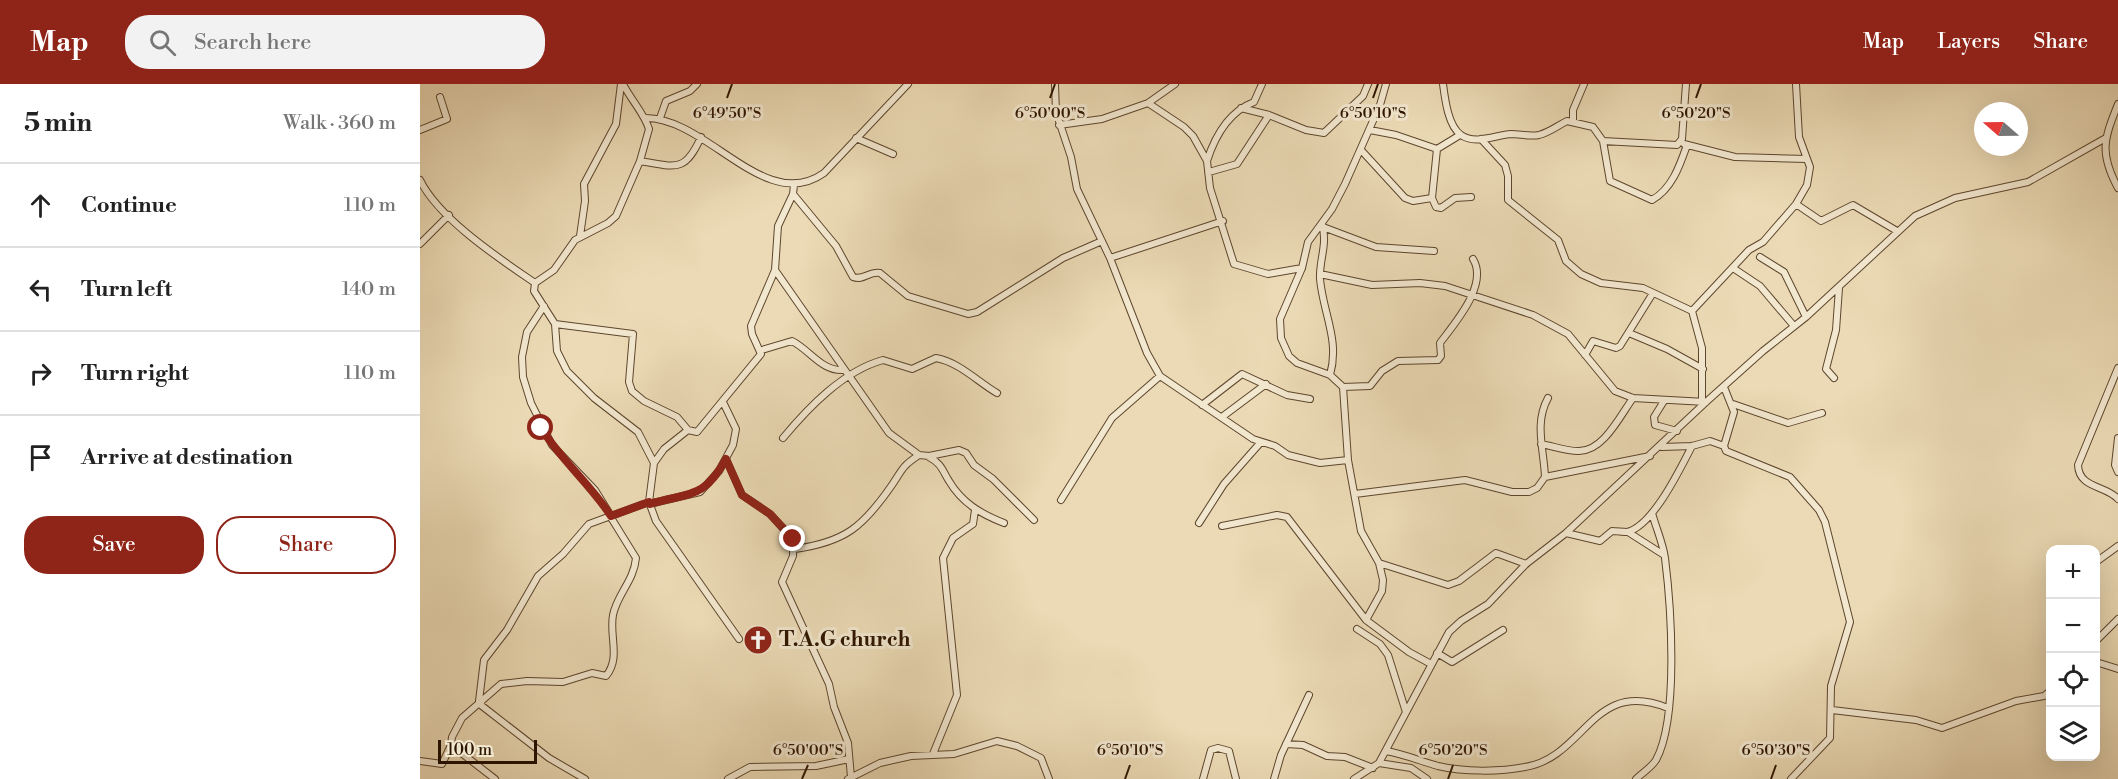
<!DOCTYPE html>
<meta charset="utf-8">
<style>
:root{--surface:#fff;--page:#f2f2f2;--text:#222;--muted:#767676;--line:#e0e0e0;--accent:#8f2418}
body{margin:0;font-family:"Libre Bodoni",serif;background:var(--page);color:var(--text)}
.controls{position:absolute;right:18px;bottom:18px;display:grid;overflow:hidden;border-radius:12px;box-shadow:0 6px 24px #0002}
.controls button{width:54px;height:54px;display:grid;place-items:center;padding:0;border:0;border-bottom:2px solid var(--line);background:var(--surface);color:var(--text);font:30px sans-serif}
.compass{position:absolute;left:1554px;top:18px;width:54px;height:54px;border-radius:50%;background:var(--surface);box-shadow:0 6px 24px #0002;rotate:290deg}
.scale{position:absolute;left:18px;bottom:15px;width:99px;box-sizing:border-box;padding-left:6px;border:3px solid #2e1500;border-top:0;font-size:16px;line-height:21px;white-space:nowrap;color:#2e1500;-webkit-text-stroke:4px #f2e7cf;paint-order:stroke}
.stop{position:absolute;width:18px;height:18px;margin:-14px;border:4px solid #8f2418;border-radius:50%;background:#fff}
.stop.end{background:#8f2418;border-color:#fff;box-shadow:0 2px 6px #0008}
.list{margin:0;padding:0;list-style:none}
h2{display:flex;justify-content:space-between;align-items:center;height:78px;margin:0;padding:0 24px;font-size:26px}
h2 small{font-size:20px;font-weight:400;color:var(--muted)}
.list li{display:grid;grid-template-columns:39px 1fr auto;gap:18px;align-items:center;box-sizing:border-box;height:84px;padding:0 24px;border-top:2px solid var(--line)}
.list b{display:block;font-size:22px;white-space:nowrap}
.list em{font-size:20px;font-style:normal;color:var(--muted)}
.actions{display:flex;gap:12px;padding:18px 24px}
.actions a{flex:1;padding:14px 0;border:2px solid var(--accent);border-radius:24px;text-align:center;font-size:21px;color:var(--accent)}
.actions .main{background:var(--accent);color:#fff}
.icon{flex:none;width:33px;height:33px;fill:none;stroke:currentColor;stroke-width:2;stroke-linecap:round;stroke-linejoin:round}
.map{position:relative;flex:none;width:1698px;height:695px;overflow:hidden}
header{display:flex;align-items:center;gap:36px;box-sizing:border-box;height:84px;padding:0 30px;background:var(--accent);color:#fff}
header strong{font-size:28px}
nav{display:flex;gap:33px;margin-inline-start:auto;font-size:21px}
.search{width:420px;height:54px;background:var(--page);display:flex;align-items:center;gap:15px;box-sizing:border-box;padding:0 21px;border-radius:24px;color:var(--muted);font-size:22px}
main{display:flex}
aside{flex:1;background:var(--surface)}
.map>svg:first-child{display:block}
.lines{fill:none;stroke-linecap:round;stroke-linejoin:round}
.minor-casing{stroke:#5d462d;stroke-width:8}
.minor{stroke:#f2e7cf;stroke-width:6}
.route{stroke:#8f2418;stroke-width:8}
.ticks{fill:none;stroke:#2e1500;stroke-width:2}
.labels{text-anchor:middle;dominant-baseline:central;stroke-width:6;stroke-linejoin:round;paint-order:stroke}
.poi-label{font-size:21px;font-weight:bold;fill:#2e1500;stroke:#f2e7cf;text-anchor:start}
.ticks-label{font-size:15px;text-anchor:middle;fill:#2e1500;stroke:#f2e7cf;stroke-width:6;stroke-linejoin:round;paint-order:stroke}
</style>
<header>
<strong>Map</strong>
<div class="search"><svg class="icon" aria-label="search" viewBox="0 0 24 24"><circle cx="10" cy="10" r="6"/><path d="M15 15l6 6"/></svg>Search here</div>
<nav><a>Map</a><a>Layers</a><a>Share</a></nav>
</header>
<main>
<aside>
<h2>5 min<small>Walk · 360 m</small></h2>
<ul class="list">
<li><svg class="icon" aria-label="ahead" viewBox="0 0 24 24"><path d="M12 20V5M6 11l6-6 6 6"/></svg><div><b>Continue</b></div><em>110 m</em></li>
<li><svg class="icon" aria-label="left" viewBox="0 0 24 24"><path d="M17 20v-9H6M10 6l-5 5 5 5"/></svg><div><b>Turn left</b></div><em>140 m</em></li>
<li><svg class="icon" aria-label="right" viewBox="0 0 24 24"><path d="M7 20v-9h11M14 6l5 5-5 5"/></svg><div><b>Turn right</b></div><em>110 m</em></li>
<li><svg class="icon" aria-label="arrive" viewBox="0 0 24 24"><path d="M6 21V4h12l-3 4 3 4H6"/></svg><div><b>Arrive at destination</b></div></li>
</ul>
<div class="actions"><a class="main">Save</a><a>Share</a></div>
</aside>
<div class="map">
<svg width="1698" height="695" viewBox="0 0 1698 695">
<rect width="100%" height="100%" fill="#ebdab5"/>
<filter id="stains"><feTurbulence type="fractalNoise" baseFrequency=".00333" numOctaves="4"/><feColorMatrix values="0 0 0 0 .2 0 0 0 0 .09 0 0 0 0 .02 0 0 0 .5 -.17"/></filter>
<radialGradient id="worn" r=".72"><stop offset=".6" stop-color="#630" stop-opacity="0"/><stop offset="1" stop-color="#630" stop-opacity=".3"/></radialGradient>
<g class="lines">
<!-- minor casing -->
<g class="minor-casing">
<path id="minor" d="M 203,0 C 211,16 224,29 229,45 L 220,77 L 196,132 L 188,139 L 155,156 L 134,186 L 115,199 L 114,207 L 135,240 L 137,267 L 147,287 L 174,314 L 218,348 L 234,379
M 635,0 L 636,28 L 651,73 L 657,105 L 690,174 L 727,269 L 740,292 L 833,355 L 855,362 L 868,371 L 900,379 L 928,376
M 966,0 L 960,21 L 925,100 L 912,125 L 888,158 L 882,184 L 860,235 L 861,254 L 869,272 L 877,279 L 910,291 L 923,303 L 928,376 L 941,447 L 959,479 L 963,496 L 962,507 L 946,536 L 989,568 L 1011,580
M 1023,0 C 1025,15 1028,42 1041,51 C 1055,61 1076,51 1091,50 C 1100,50 1110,53 1119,51 C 1130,48 1137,42 1147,37 L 1173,43 L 1183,57 L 1190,97 L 1232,116 C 1252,105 1260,81 1267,61
M 728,19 L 755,0
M 1698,20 C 1684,55 1679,69 1698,104
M 821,24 L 849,31 L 886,46 L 904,49 L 943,12 L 948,0
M 225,34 C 287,33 345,131 404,89 L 488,0
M 240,34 L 246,17 L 270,7 L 277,0
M 1153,36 L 1153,26 L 1164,0
M 639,41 L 682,35 L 728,19 L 764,43 L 773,52 L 787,77 L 790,104 L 814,180 L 848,190 L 882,184
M 0,46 L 27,35 L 20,13
M 950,46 L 976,51 L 1017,65 L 1040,51
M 436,54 L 473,70
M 1061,55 L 1085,81 L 1088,92 L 1088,116 L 1138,156 L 1146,177 L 1161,190 L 1181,199 L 1223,204 L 1272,227 L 1282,264 L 1282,318
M 1183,57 L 1257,61 L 1262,55 L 1266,0
M 1264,60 L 1315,73 L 1387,75
M 1017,65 L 1012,114 L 1016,123 L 1021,124 L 1035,114 L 1051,113
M 941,66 L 985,114 L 993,117 L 1012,114
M 220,77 C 256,83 265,89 281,53
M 787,77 C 795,52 808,28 834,18 L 842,0
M 789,88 L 817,80 L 849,31
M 0,96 C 19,135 80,175 115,199
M 373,110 L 416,162 L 433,193 C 443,197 449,187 460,189 L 488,212 L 548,230 L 557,228 L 643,174 L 682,157
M 1376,120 L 1401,137 L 1433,121 L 1477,147
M 902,140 C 908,160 899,176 900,195 C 903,229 920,256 910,291
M 903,143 L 956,163 L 1014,167
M 160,152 L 165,117 L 164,100 L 196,40 L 201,0
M 0,160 L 29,131
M 1340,173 L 1364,188 L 1386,233
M 690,174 L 803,137
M 1313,184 L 1340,202 L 1374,242
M 355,186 L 469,349 L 499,371 L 509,372 L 539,366 L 546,369 L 554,381 L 573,395 L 614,436
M 900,190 L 952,201 L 1000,199 L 1025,202 L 1113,231 L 1148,250 L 1195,307 L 1213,314 L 1286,318
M 124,222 L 107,248 L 102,273 L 103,293 L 111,319 L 132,361 L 175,406 L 191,432
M 1272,227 L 1329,166 L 1343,158 L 1376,120 L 1387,101 L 1390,83 L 1379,53 L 1376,0
M 135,240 L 213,250 L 209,298 L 212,307 L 224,317 L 257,333 L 268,346 L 277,348 L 341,270 L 332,250 L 331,242 L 355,186 L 358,142 L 373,110 L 374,101
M 1209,249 L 1247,265 L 1283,285
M 342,266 L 372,257 C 390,266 402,288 424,286
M 1165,271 L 1173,257 L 1196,264 L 1200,262 L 1233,209
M 1698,284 L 1658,381 C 1659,405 1686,401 1698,415
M 1414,294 L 1406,285 L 1416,246 L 1419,204
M 923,303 L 950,302 L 962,287 L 978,277 L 1018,276 L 1021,272 L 1020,259 C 1034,240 1069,201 1053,175
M 1304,303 L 1314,328 L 1304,362 L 1306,367 L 1370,393 L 1399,426 L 1405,438 L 1430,538 L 1411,602 L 1410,654 L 1371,695
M 1244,317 L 1234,333 L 1235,341 L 1257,347
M 1313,320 L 1368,339 L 1402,329
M 782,321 L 822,290 L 867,311 L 890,315
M 802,333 L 846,300
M 268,346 L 244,365 L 234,379 L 229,418 L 236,437 L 319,555
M 363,354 C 388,324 423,287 463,276 L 492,285 L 516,274 C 539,278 558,298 577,309
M 1698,354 L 1695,381 L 1698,388
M 1121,360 C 1133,362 1146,367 1158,367 C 1183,368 1200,332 1213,314
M 1242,363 L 1272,362 L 1290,357 L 1304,362
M 509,373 C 522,380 522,386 529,397 C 542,419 561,430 584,439
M 306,375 L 322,411 L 350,430 L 373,455 L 373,472 L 362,498 L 409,600 L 414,623 L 428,659 L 431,693
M 1125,393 L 1230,372
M 935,410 L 1045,396 L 1092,408 L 1109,408 L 1117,404 L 1125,393 C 1124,366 1114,339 1128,314
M 641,416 L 692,334 L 740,292
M 229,420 L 280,408 L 299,387 L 313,361 L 316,345 L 303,318
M 779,439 L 804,400 L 841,358
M 802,442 L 857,431 L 867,433 L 946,536
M 1208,448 L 1244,471
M 1146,449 L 1180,457 L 1192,447 C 1196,447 1203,448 1207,448 C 1233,442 1260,385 1272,362
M 375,465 C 425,458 443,443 472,401 C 483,385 481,383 499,371
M 1676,478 L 1698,462
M 959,479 L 1028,501 L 1039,497 L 1076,469 L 1106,480
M 937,545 L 960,560 L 968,571 L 986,628
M 1676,557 L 1698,535
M 1017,569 L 1032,578 L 1083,546
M 1676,578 L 1698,585
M 1412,626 L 1496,636 L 1522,644 L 1596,617 L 1624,612 L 1630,607
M 866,660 L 883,661 L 907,672 L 925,673 L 953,684
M 966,667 C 984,670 1000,677 1018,682 C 1044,688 1080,688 1105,683 C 1166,673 1172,593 1248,624
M 513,670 L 537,611 L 523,474 L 533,454 L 553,440 L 555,426
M 0,677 L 22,680 L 31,661
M 959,679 L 991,684 L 1007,695
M 75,695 L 31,661 L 32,653 L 42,634 L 81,600 L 107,597 L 143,598 L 172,589 L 186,592 C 201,574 189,552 193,531 C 197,510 214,497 216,474 L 190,432
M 165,695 L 129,674 L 62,622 L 59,617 L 64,576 L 87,546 L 118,492 L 143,470 L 169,440 L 229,418
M 308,695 L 330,683 L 396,682 L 429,675
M 428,695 L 460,679 L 491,672 L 534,670 L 577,657 L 597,662 L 621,674 L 629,695
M 783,695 L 791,666 L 798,664 L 809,667 L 816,695
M 854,695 L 861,671 L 889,611
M 934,695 L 959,679 L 1029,548 L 1041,537 L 1068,520 L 1106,480 L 1146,449 L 1286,318 L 1343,267 L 1386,233 L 1495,132 L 1535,114 L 1608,98 L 1684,55
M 1216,695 C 1222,689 1231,684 1236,676 C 1259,634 1251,522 1245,474 C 1243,459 1236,444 1232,429"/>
</g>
<!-- minor -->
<use href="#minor" class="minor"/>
</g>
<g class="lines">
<!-- route -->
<path class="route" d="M 121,344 C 141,376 170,400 191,432 L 229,418 L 230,420 C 270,408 283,416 306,375 L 322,411 L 350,430 L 373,455"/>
</g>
<!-- ticks -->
<path class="ticks" d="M 307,14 L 312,0M 630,14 L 635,0M 953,14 L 958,0M 1276,14 L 1281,0M 382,695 L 388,681M 705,695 L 710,681M 1028,695 L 1033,681M 1351,695 L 1356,681"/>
<!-- icons -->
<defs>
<g id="church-disc" transform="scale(1.5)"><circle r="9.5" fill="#8f2418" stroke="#f2e7cf"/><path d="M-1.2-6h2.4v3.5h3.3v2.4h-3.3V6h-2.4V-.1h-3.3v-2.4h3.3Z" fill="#fff"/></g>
</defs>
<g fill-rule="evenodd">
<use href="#church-disc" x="338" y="556"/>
</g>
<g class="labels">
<!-- poi labels -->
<g class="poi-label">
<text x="359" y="556">T.A.G church</text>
</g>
</g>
<g class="ticks-label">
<text x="307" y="34">6°49'50"S</text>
<text x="630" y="34">6°50'00"S</text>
<text x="953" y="34">6°50'10"S</text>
<text x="1276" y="34">6°50'20"S</text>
<text x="388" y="671">6°50'00"S</text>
<text x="710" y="671">6°50'10"S</text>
<text x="1033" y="671">6°50'20"S</text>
<text x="1356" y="671">6°50'30"S</text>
</g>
<rect width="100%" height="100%" filter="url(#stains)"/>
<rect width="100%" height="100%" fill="url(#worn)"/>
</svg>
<div class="controls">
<button>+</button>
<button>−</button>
<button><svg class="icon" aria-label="locate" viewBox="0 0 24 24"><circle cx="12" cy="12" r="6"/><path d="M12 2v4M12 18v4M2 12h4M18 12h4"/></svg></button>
<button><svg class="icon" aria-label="layers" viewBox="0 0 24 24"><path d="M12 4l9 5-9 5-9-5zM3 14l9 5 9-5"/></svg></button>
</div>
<svg class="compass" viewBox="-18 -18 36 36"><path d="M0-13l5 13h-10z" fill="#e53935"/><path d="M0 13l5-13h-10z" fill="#767676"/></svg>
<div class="scale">100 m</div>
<div class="stop" style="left:121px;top:344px"></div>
<div class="stop end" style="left:373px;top:455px"></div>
</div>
</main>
